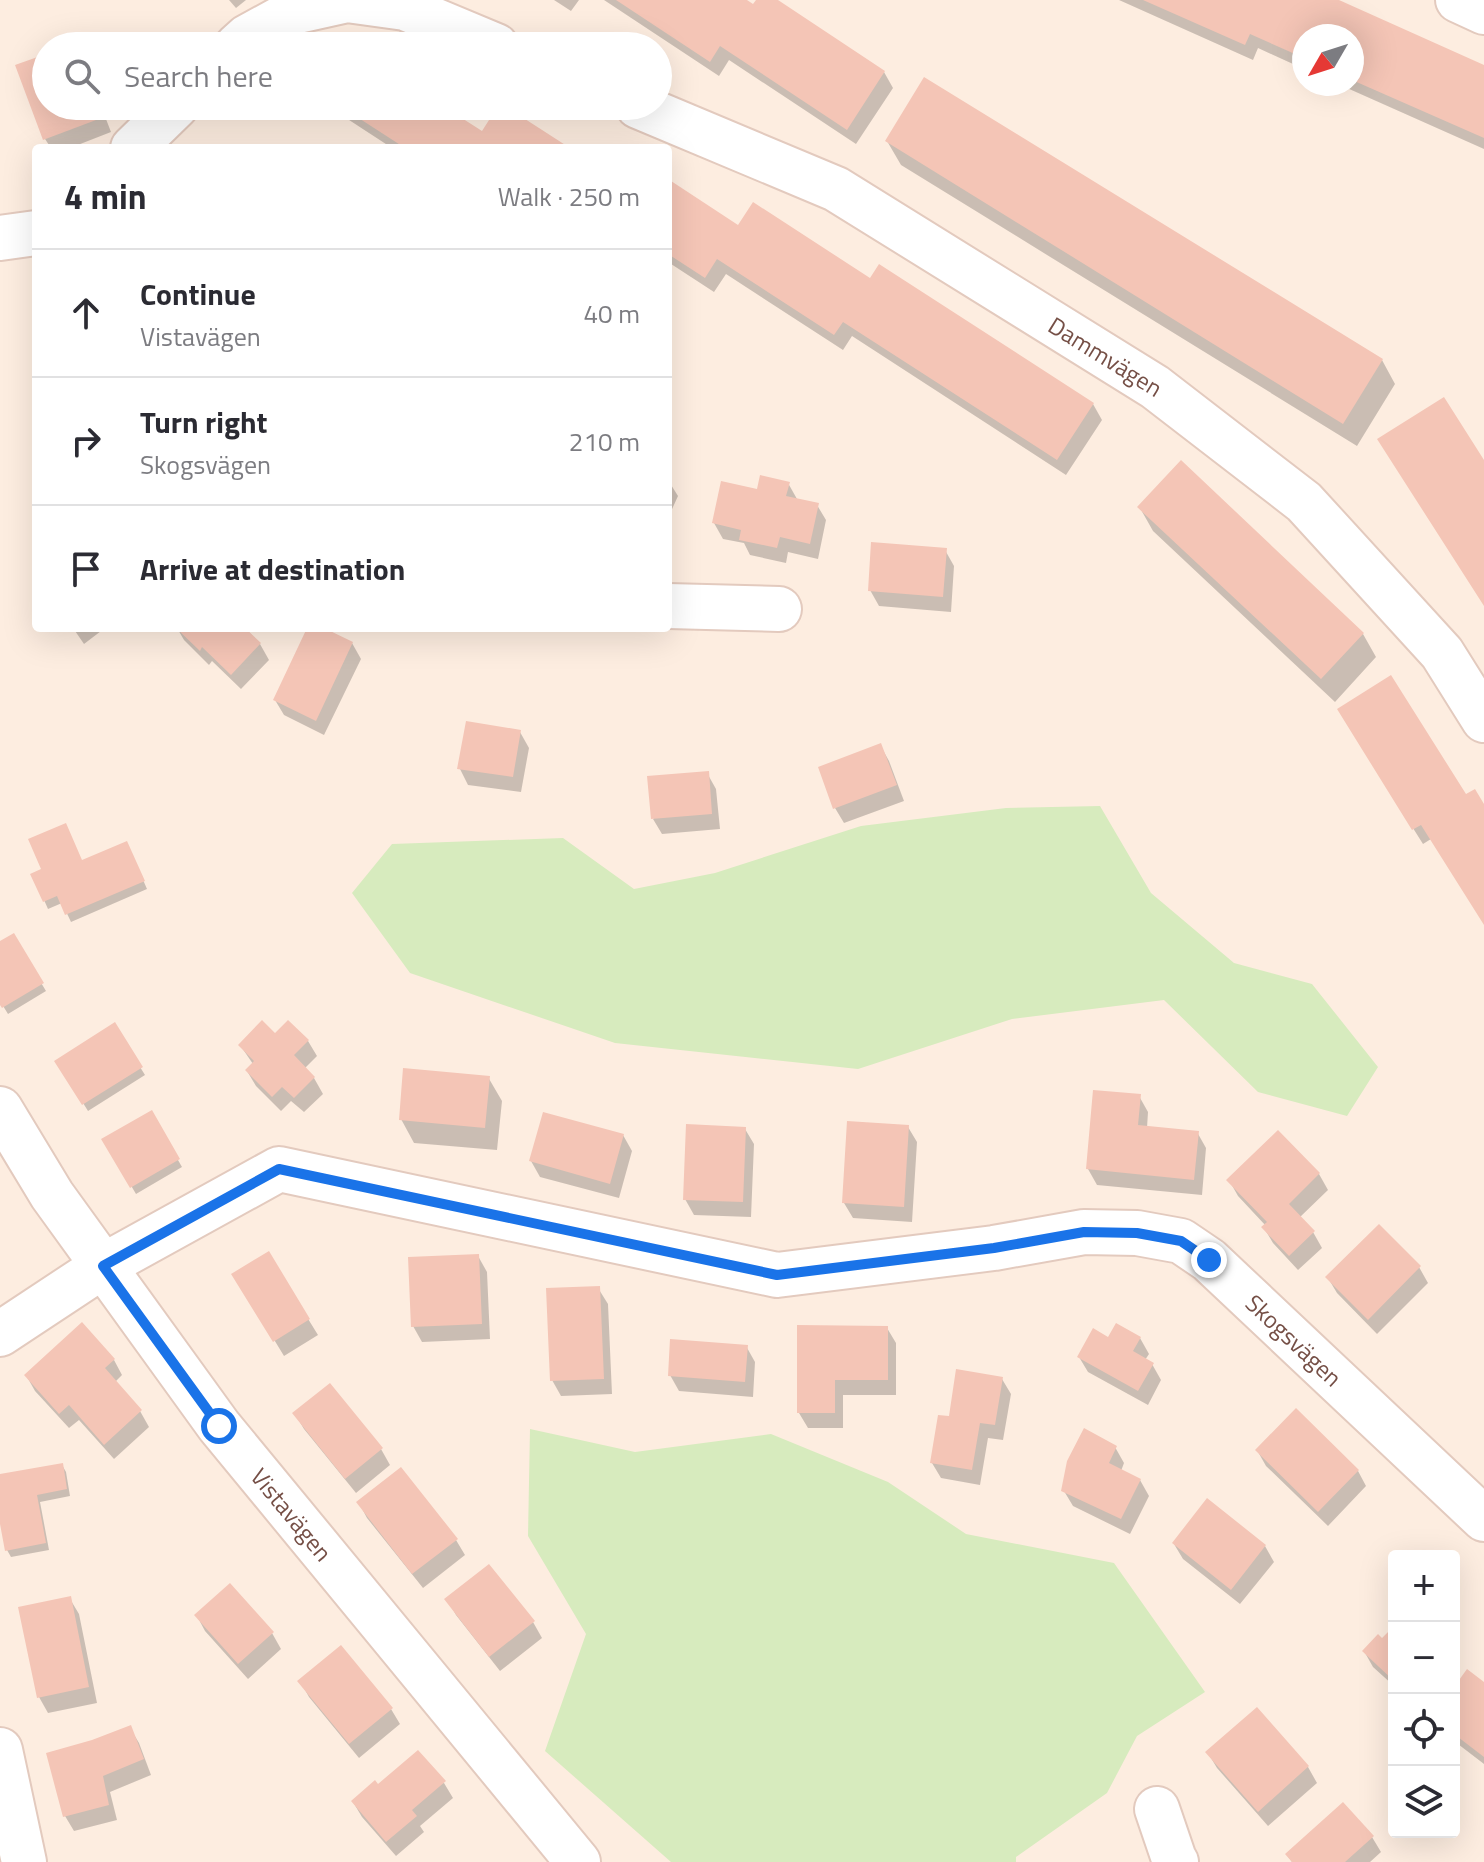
<!DOCTYPE html>
<meta charset="utf-8">
<style>
:root{--surface:#fff;--page:#f7f7f7;--text:#2b2b33;--muted:#7c7c81;--line:#e1e1e2}
body{margin:0;font-family:"Titillium Web",sans-serif;background:var(--page);color:var(--text)}
.controls{position:absolute;right:24px;bottom:24px;display:grid;overflow:hidden;border-radius:8px;box-shadow:0 8px 32px #0002}
.controls button{width:72px;height:72px;display:grid;place-items:center;padding:0;border:0;border-bottom:2px solid var(--line);background:var(--surface);color:var(--text);font:40px sans-serif}
.compass{position:absolute;left:1292px;top:24px;width:72px;height:72px;border-radius:50%;background:var(--surface);box-shadow:0 8px 32px #0002;rotate:231deg}
.stop{position:absolute;width:24px;height:24px;margin:-18px;border:6px solid #1a73e8;border-radius:50%;background:#fff}
.stop.end{background:#1a73e8;border-color:#fff;box-shadow:0 2px 8px #0008}
.list{margin:0;padding:0;list-style:none}
h2{display:flex;justify-content:space-between;align-items:center;height:104px;margin:0;padding:0 32px;font-size:34px}
h2 small{font-size:26px;font-weight:400;color:var(--muted)}
.list li{display:grid;grid-template-columns:52px 1fr auto;gap:24px;align-items:center;box-sizing:border-box;height:128px;padding:0 32px;border-top:2px solid var(--line)}
.list b{display:block;font-size:30px;white-space:nowrap}
.list p{margin:0;font-size:26px;white-space:nowrap;color:var(--muted)}
.list em{font-size:26px;font-style:normal;color:var(--muted)}
.icon{flex:none;width:44px;height:44px;fill:none;stroke:currentColor;stroke-width:2;stroke-linecap:round;stroke-linejoin:round}
.map{position:relative;flex:none;width:1484px;height:1862px;overflow:hidden}
.search{position:absolute;background:var(--surface);box-shadow:0 8px 32px #0002;left:32px;top:32px;width:640px;height:88px;display:flex;align-items:center;gap:20px;box-sizing:border-box;padding:0 28px;border-radius:44px;color:var(--muted);font-size:30px}
.panel{position:absolute;background:var(--surface);box-shadow:0 8px 32px #0002;left:32px;top:144px;width:640px;height:488px;border-radius:8px}
.map>svg:first-child{display:block}
.green{fill:#d7ebbe}
.shadow{fill:#0003}
.building{fill:#f4c5b6}
.lines{fill:none;stroke-linecap:round;stroke-linejoin:round}
.minor-casing{stroke:#e3cabe;stroke-width:48}
.minor{stroke:#fff;stroke-width:44}
.route{stroke:#1a73e8;stroke-width:10}
.labels{text-anchor:middle;dominant-baseline:central;stroke-width:6;stroke-linejoin:round;paint-order:stroke}
.street-label{font-size:24px;fill:#754f46;stroke:#fff2e7}
</style>
<div class="map">
<svg width="1484" height="1862" viewBox="0 0 1484 1862">
<rect width="100%" height="100%" fill="#fdede0"/>
<!-- green -->
<path class="green" d="M 1100,806 L 1151,893 L 1234,963 L 1312,984 L 1378,1067 L 1347,1116 L 1258,1092 L 1164,1000 L 1012,1019 L 858,1069 L 615,1043 L 410,973 L 352,893 L 392,844 L 563,838 L 634,889 L 715,873 L 861,826 L 1006,808 Z
M 530,1429 L 635,1452 L 771,1434 L 888,1482 L 966,1534 L 1114,1563 L 1205,1692 L 1137,1736 L 1107,1793 L 1016,1857 L 1016,1862 L 671,1862 L 545,1751 L 586,1634 L 528,1536 Z"/>
<!-- shadow -->
<path class="shadow" d="M 229,0 L 246,0 L 236,8 Z
M 554,0 L 579,0 L 571,11 Z
M 604,0 L 744,0 L 754,7 L 758,0 L 775,0 L 884,72 L 893,88 L 856,144 L 729,60 L 719,76 Z
M 1119,0 L 1334,0 L 1484,67 L 1484,149 L 1338,84 L 1352,84 L 1352,36 L 1304,36 L 1304,69 L 1258,48 L 1253,60 Z
M 46,56 L 46,106 L 101,106 L 111,132 L 70,148 L 51,148 L 45,139 Z
M 339,106 L 440,106 L 483,134 L 501,106 L 566,148 L 392,148 L 346,118 Z
M 887,141 L 1382,360 L 1395,384 L 1357,446 L 901,165 Z
M 668,182 L 739,228 L 871,281 L 1093,404 L 1102,420 L 1066,475 L 852,336 L 843,350 L 726,274 L 714,292 L 668,262 Z
M 668,480 L 678,496 L 668,518 Z
M 788,483 L 797,499 L 817,505 L 826,520 L 818,559 L 788,552 L 786,563 L 750,555 L 744,543 L 723,539 L 714,523 L 758,491 Z
M 1140,508 L 1363,634 L 1376,657 L 1335,702 L 1153,531 Z
M 945,550 L 954,566 L 951,612 L 879,606 L 870,590 Z
M 73,628 L 105,628 L 84,644 Z
M 177,628 L 245,628 L 260,644 L 269,660 L 241,689 L 212,661 L 209,665 L 184,640 Z
M 309,628 L 319,628 L 352,643 L 361,659 L 324,735 L 284,715 L 275,700 Z
M 1348,725 L 1484,808 L 1484,923 L 1431,839 L 1423,844 Z
M 520,732 L 529,748 L 521,792 L 468,785 L 460,769 Z
M 880,745 L 889,761 L 904,801 L 844,823 L 835,808 Z
M 707,773 L 716,789 L 720,829 L 662,834 L 653,819 Z
M 130,850 L 147,889 L 71,922 L 62,903 L 48,909 L 33,875 Z
M 13,936 L 46,991 L 8,1014 L 0,1001 L 0,943 Z
M 114,1025 L 145,1075 L 88,1111 L 57,1061 Z
M 275,1036 L 308,1041 L 317,1056 L 304,1069 L 314,1078 L 323,1094 L 304,1112 L 291,1101 L 281,1111 L 256,1086 L 247,1071 L 253,1064 L 240,1045 Z
M 488,1077 L 502,1101 L 497,1150 L 414,1143 L 401,1119 Z
M 1139,1096 L 1148,1112 L 1147,1128 L 1197,1132 L 1206,1148 L 1202,1195 L 1097,1185 L 1088,1169 Z
M 151,1113 L 182,1167 L 136,1194 L 104,1140 Z
M 908,1127 L 917,1142 L 912,1222 L 853,1218 L 844,1203 Z
M 745,1129 L 754,1144 L 751,1217 L 694,1215 L 685,1199 Z
M 1278,1133 L 1319,1174 L 1328,1190 L 1299,1218 L 1313,1232 L 1322,1248 L 1298,1270 L 1273,1243 L 1264,1228 L 1266,1226 L 1238,1196 L 1229,1180 Z
M 623,1135 L 632,1151 L 619,1198 L 540,1177 L 531,1161 Z
M 268,1254 L 318,1335 L 284,1356 L 234,1274 Z
M 478,1256 L 487,1272 L 490,1339 L 422,1342 L 413,1326 Z
M 1419,1267 L 1428,1283 L 1377,1334 L 1337,1293 L 1328,1278 Z
M 598,1288 L 608,1304 L 612,1394 L 561,1396 L 552,1380 Z
M 887,1328 L 896,1343 L 896,1395 L 843,1395 L 843,1428 L 808,1428 L 799,1413 Z
M 1140,1338 L 1149,1354 L 1145,1360 L 1152,1364 L 1161,1380 L 1148,1405 L 1088,1372 L 1079,1357 L 1109,1340 Z
M 746,1346 L 755,1362 L 753,1397 L 679,1391 L 670,1375 Z
M 114,1360 L 122,1375 L 115,1382 L 140,1411 L 149,1427 L 114,1459 L 79,1420 L 69,1428 L 35,1391 L 26,1375 Z
M 1002,1379 L 1011,1394 L 1003,1440 L 988,1438 L 980,1485 L 941,1478 L 932,1463 L 951,1419 Z
M 295,1414 L 381,1449 L 390,1465 L 356,1493 L 304,1429 Z
M 1115,1447 L 1124,1463 L 1121,1471 L 1140,1480 L 1149,1496 L 1130,1534 L 1073,1506 L 1064,1491 Z
M 1257,1450 L 1358,1471 L 1366,1486 L 1328,1526 L 1266,1466 Z
M 62,1465 L 66,1472 L 70,1496 L 40,1502 L 49,1550 L 11,1557 L 7,1550 L 0,1513 L 0,1476 Z
M 359,1503 L 456,1540 L 465,1555 L 423,1588 L 367,1518 Z
M 1174,1544 L 1265,1546 L 1274,1562 L 1240,1604 L 1183,1559 Z
M 70,1599 L 79,1614 L 97,1703 L 48,1713 L 39,1697 Z
M 447,1599 L 533,1622 L 542,1638 L 500,1671 L 456,1615 Z
M 197,1616 L 272,1633 L 281,1649 L 248,1679 L 205,1631 Z
M 1394,1629 L 1394,1686 L 1373,1667 L 1364,1651 L 1382,1641 Z
M 300,1681 L 391,1709 L 400,1724 L 359,1758 L 309,1697 Z
M 1484,1684 L 1484,1764 L 1454,1741 L 1454,1690 Z
M 1256,1710 L 1308,1767 L 1317,1783 L 1268,1826 L 1217,1768 L 1208,1753 Z
M 130,1728 L 139,1743 L 151,1775 L 110,1792 L 117,1820 L 74,1831 L 65,1816 L 93,1742 Z
M 444,1783 L 453,1798 L 420,1826 L 424,1832 L 396,1856 L 362,1817 L 353,1802 L 378,1787 Z
M 1372,1837 L 1381,1852 L 1370,1862 L 1292,1862 L 1287,1855 Z"/>
<!-- building -->
<path class="building" d="M 616,0 L 747,0 L 753,4 L 756,0 L 778,0 L 885,71 L 847,130 L 720,46 L 710,62 Z
M 1143,0 L 1339,0 L 1484,65 L 1484,138 L 1352,80 L 1352,36 L 1304,36 L 1304,58 L 1250,34 L 1245,45 Z
M 46,54 L 46,106 L 100,106 L 104,117 L 43,140 L 15,65 Z
M 924,77 L 1383,359 L 1343,424 L 885,141 Z
M 340,106 L 443,106 L 482,131 L 498,106 L 505,106 L 570,148 L 405,148 Z
M 668,179 L 738,225 L 753,202 L 870,278 L 879,264 L 1094,403 L 1057,460 L 843,322 L 834,335 L 717,259 L 705,278 L 668,254 Z
M 1444,397 L 1484,460 L 1484,606 L 1377,439 Z
M 1181,460 L 1364,633 L 1321,679 L 1137,507 Z
M 760,475 L 790,482 L 786,496 L 819,503 L 810,544 L 780,537 L 777,548 L 739,540 L 741,530 L 712,523 L 721,481 L 757,489 Z
M 871,542 L 947,548 L 943,597 L 868,591 Z
M 176,628 L 245,628 L 261,643 L 231,675 L 202,647 L 200,651 Z
M 307,628 L 324,628 L 353,642 L 316,721 L 273,700 Z
M 1391,675 L 1466,794 L 1475,789 L 1484,804 L 1484,925 L 1421,825 L 1412,830 L 1337,709 Z
M 466,721 L 521,730 L 513,777 L 457,769 Z
M 881,743 L 897,785 L 833,809 L 818,767 Z
M 709,771 L 712,814 L 651,819 L 647,776 Z
M 66,823 L 82,860 L 127,841 L 145,881 L 65,915 L 57,896 L 43,902 L 30,874 L 41,869 L 28,839 Z
M 14,933 L 44,983 L 2,1008 L 0,1005 L 0,941 Z
M 262,1020 L 275,1033 L 288,1020 L 309,1040 L 294,1055 L 315,1077 L 294,1098 L 282,1087 L 272,1097 L 245,1070 L 254,1061 L 238,1045 Z
M 115,1022 L 143,1067 L 82,1105 L 54,1061 Z
M 403,1068 L 490,1076 L 485,1128 L 399,1120 Z
M 1093,1090 L 1141,1094 L 1138,1125 L 1199,1131 L 1194,1180 L 1086,1169 Z
M 152,1110 L 180,1159 L 130,1188 L 101,1139 Z
M 543,1112 L 624,1134 L 610,1184 L 529,1161 Z
M 847,1121 L 909,1125 L 904,1207 L 842,1203 Z
M 686,1124 L 746,1127 L 743,1202 L 683,1200 Z
M 1278,1130 L 1320,1173 L 1289,1204 L 1315,1231 L 1289,1256 L 1261,1227 L 1267,1222 L 1226,1180 Z
M 1379,1224 L 1421,1266 L 1368,1320 L 1325,1277 Z
M 269,1251 L 310,1319 L 273,1342 L 231,1274 Z
M 479,1254 L 482,1324 L 411,1327 L 408,1257 Z
M 600,1286 L 604,1379 L 550,1381 L 546,1288 Z
M 82,1322 L 115,1359 L 105,1368 L 142,1410 L 104,1445 L 69,1405 L 59,1414 L 24,1375 Z
M 1116,1323 L 1141,1337 L 1133,1351 L 1154,1363 L 1138,1391 L 1077,1357 L 1093,1328 L 1108,1337 Z
M 797,1325 L 888,1326 L 888,1380 L 835,1380 L 835,1413 L 797,1413 Z
M 670,1339 L 748,1345 L 745,1382 L 668,1376 Z
M 956,1369 L 1003,1377 L 995,1425 L 980,1423 L 972,1470 L 930,1463 L 938,1415 L 949,1416 Z
M 330,1383 L 383,1448 L 345,1479 L 292,1413 Z
M 1296,1408 L 1359,1470 L 1318,1512 L 1255,1450 Z
M 1084,1428 L 1117,1446 L 1109,1463 L 1141,1479 L 1121,1519 L 1061,1491 L 1067,1461 Z
M 63,1463 L 67,1489 L 37,1495 L 46,1543 L 5,1551 L 0,1524 L 0,1474 Z
M 401,1467 L 458,1539 L 412,1574 L 356,1502 Z
M 1207,1498 L 1266,1545 L 1231,1590 L 1172,1543 Z
M 489,1564 L 535,1621 L 489,1657 L 444,1599 Z
M 230,1583 L 274,1632 L 238,1664 L 194,1615 Z
M 71,1596 L 89,1687 L 37,1698 L 18,1607 Z
M 1394,1626 L 1394,1681 L 1362,1651 L 1378,1634 L 1382,1638 Z
M 341,1645 L 393,1708 L 349,1744 L 297,1681 Z
M 1467,1669 L 1484,1682 L 1484,1757 L 1454,1734 L 1454,1687 Z
M 1257,1707 L 1309,1766 L 1258,1812 L 1205,1752 Z
M 131,1725 L 144,1759 L 103,1776 L 109,1805 L 63,1817 L 46,1753 L 92,1740 Z
M 418,1750 L 446,1781 L 412,1810 L 417,1816 L 386,1842 L 351,1801 L 375,1780 L 378,1784 Z
M 1343,1802 L 1374,1836 L 1345,1862 L 1292,1862 L 1285,1854 Z"/>
<g class="lines">
<!-- minor casing -->
<g class="minor-casing">
<g id="minor">
<path d="M 1458,0 L 1484,12"/>
<path d="M 237,46 L 247,37 L 293,12 L 347,0 L 405,8 L 496,46"/>
<path id="s1" d="M 638,106 L 836,189 L 1155,387 L 1304,502 L 1442,653 L 1484,720"/>
<path d="M 133,148 L 176,106"/>
<path d="M 0,238 L 36,233"/>
<path d="M 668,606 L 779,609"/>
<path id="s2" d="M 0,1109 L 52,1195 L 219,1426 L 578,1862"/>
<path id="s3" d="M 0,1334 L 103,1266 L 279,1169 L 777,1275 L 994,1248 L 1084,1232 L 1137,1233 L 1181,1241 L 1209,1260 L 1484,1519"/>
<path d="M 0,1750 L 24,1862"/>
<path d="M 1157,1809 L 1174,1859 L 1176,1862"/>
</g>
</g>
<!-- minor -->
<use href="#minor" class="minor"/>
</g>
<g class="lines">
<!-- route -->
<path class="route" d="M 219,1426 L 103,1266 L 279,1169 L 777,1275 L 994,1248 L 1084,1232 L 1137,1233 L 1181,1241 L 1209,1260"/>
</g>
<g class="labels">
<!-- street labels -->
<g class="street-label">
<text stroke="none"><textPath href="#s1" startOffset="532">Dammvägen</textPath></text>
<text stroke="none"><textPath href="#s3" startOffset="1392">Skogsvägen</textPath></text>
<text stroke="none"><textPath href="#s2" startOffset="500">Vistavägen</textPath></text>
</g>
</g>
</svg>
<div class="controls">
<button>+</button>
<button>−</button>
<button><svg class="icon" aria-label="locate" viewBox="0 0 24 24"><circle cx="12" cy="12" r="6"/><path d="M12 2v4M12 18v4M2 12h4M18 12h4"/></svg></button>
<button><svg class="icon" aria-label="layers" viewBox="0 0 24 24"><path d="M12 4l9 5-9 5-9-5zM3 14l9 5 9-5"/></svg></button>
</div>
<svg class="compass" viewBox="-18 -18 36 36"><path d="M0-13l5 13h-10z" fill="#e53935"/><path d="M0 13l5-13h-10z" fill="#7c7c81"/></svg>
<div class="stop" style="left:219px;top:1426px"></div>
<div class="stop end" style="left:1209px;top:1260px"></div>
<div class="search"><svg class="icon" aria-label="search" viewBox="0 0 24 24"><circle cx="10" cy="10" r="6"/><path d="M15 15l6 6"/></svg>Search here</div>
<section class="panel">
<h2>4 min<small>Walk · 250 m</small></h2>
<ul class="list">
<li><svg class="icon" aria-label="ahead" viewBox="0 0 24 24"><path d="M12 20V5M6 11l6-6 6 6"/></svg><div><b>Continue</b><p>Vistavägen</p></div><em>40 m</em></li>
<li><svg class="icon" aria-label="right" viewBox="0 0 24 24"><path d="M7 20v-9h11M14 6l5 5-5 5"/></svg><div><b>Turn right</b><p>Skogsvägen</p></div><em>210 m</em></li>
<li><svg class="icon" aria-label="arrive" viewBox="0 0 24 24"><path d="M6 21V4h12l-3 4 3 4H6"/></svg><div><b>Arrive at destination</b></div></li>
</ul>
</section>
</div>
